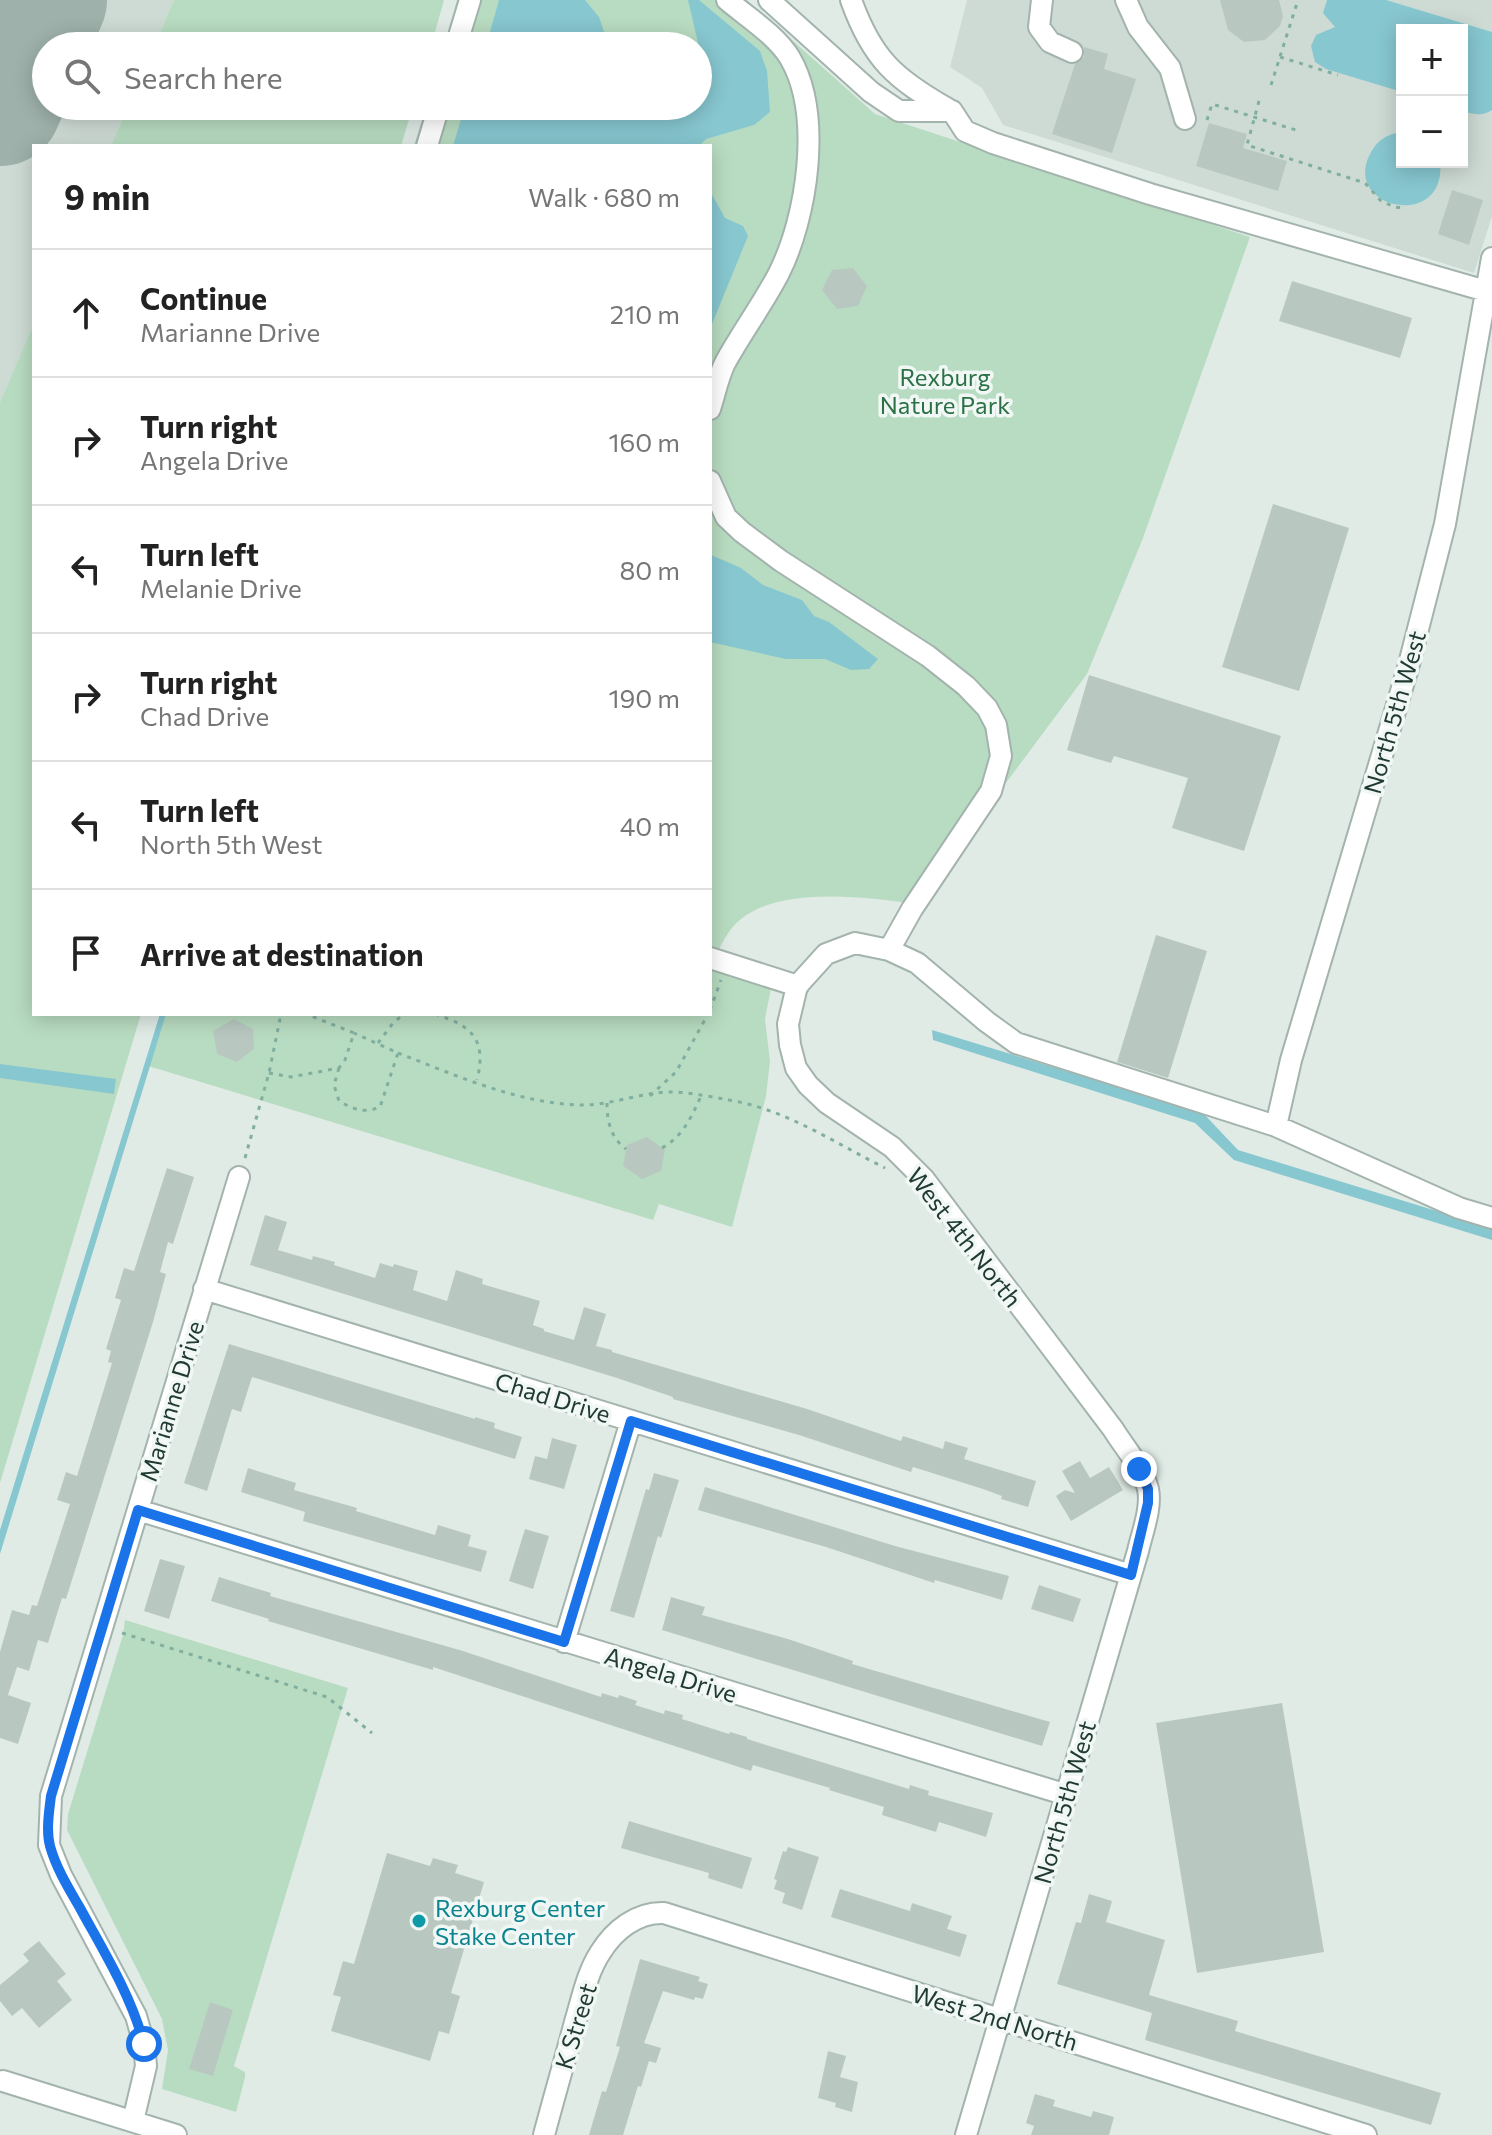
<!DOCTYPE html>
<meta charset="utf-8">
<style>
:root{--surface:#fff;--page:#f2f2f2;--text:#222;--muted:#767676;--line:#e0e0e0}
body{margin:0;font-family:Commissioner,sans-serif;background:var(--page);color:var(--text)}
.controls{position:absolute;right:24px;top:24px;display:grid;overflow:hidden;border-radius:0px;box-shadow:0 4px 20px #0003}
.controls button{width:72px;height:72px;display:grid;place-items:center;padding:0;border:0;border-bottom:2px solid var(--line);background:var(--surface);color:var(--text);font:40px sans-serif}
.stop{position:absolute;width:24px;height:24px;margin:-18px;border:6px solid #1a73e8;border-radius:50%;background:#fff}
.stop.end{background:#1a73e8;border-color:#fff;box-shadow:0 2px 8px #0008}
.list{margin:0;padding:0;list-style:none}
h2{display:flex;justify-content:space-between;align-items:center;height:104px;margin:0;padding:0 32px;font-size:34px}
h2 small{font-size:26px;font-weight:400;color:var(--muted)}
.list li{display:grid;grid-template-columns:52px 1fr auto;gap:24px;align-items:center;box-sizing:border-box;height:128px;padding:0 32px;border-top:2px solid var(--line)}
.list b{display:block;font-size:30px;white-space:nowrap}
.list p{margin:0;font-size:26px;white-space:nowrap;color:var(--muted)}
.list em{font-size:26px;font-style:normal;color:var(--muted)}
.icon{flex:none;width:44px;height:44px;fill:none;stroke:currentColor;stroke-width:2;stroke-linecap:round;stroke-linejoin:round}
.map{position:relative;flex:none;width:1492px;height:2135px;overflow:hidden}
.search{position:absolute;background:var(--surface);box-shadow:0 4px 20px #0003;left:32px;top:32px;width:680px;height:88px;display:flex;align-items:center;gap:20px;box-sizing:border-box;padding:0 28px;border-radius:44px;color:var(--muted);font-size:30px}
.panel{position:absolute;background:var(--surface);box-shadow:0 4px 20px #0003;left:32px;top:144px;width:680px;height:872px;border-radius:0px}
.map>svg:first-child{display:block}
.built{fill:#cedbd4;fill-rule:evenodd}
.green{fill:#b8dcc1}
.water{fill:#87c7d0}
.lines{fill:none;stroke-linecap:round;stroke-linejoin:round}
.runway{stroke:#9eb1aa;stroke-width:124}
.building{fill:#b8c8c1}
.minor-casing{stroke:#a3b3ad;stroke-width:24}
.path{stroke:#80ae9f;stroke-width:3;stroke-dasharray:4 6;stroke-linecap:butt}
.minor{stroke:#fff;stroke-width:20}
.route{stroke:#1a73e8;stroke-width:10}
.culture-dot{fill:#0f9aa8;stroke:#f0f7f4;stroke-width:3}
.labels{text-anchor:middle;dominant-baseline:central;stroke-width:7;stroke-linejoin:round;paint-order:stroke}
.park-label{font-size:24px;fill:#2b7145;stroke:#f0f7f4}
.street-label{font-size:24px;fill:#213b33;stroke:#f0f7f4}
.culture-label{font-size:24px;fill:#0d838f;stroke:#f0f7f4;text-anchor:start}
</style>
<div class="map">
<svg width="1492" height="2135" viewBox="0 0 1492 2135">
<rect width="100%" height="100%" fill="#e0ebe6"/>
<!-- built -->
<path class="built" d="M 0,0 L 174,0 L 154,46 L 46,46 L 46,106 L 128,106 L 111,146 L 34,146 L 34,323 L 0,402 Z
M 967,0 L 1492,0 L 1492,216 L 1474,273 L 1003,125 L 982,88 L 950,67 ZM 1402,30 L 1462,30 L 1462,162 L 1402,162 Z"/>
<!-- green -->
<path class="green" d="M 174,0 L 444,0 L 431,46 L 154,46 Z
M 457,0 L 747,0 L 875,114 L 1250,237 L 1143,538 L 1087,674 L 916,904 C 868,897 781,886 741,919 C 728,929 721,945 714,960 L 773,978 L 765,1019 L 770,1061 L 766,1096 L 732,1227 L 659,1204 L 653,1220 L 145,1065 L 160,1014 L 710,1014 L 710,146 L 414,146 L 426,106 L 698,106 L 698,46 L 444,46 Z
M 128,106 L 413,106 L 401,146 L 111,146 Z
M 34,323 L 34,1014 L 141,1014 L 0,1483 L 0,402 Z
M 125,1620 L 348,1688 L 234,2066 L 245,2072 L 245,2077 L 236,2112 L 162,2089 L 168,2050 L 162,2019 L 67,1830 L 68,1814 L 123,1635 Z"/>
<!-- water -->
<path class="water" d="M 499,0 L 585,0 L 599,17 L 609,46 L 486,46 Z
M 688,0 L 699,0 L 760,51 L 767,71 L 770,112 L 754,125 L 706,139 L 699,146 L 453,146 L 465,106 L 651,106 L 660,110 L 698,106 L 698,92 L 704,86 L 702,60 Z
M 1327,0 L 1386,0 L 1492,32 L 1492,110 C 1482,117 1473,114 1462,111 L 1462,30 L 1402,30 L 1402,92 L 1326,69 L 1315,62 L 1311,46 L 1316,35 L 1335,27 L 1323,13 Z
M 1402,132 L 1402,162 L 1440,162 C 1447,230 1344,210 1369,156 C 1376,141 1386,134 1402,132 Z
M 710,191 L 725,218 L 743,226 L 748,236 L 710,329 Z
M 710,546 L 711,555 L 741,568 L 763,585 L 802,600 L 814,616 L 829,622 L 878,659 L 869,669 L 851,670 L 825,659 L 786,659 L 710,642 Z
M 160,1014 L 166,1014 L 0,1554 L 0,1530 Z
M 932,1030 L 1203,1113 L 1238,1150 L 1492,1228 L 1492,1240 L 1234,1160 L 1195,1123 L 933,1040 Z
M 0,1064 L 116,1079 L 114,1094 L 0,1078 Z"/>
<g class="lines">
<!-- runway -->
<path class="runway" d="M 0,104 L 45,0"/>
</g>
<!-- building -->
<path class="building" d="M 1220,0 L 1279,0 L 1283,16 L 1280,26 L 1265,40 L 1244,42 L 1228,30 Z
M 1084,47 L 1108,54 L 1104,69 L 1136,79 L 1112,153 L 1052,134 L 1075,64 L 1084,57 Z
M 1209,123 L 1247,134 L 1243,148 L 1287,161 L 1278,191 L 1196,166 Z
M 1452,190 L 1483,200 L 1469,245 L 1438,234 Z
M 853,268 L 867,286 L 858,306 L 837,309 L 822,290 L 832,270 Z
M 1292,281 L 1412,318 L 1400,358 L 1279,321 Z
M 1273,504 L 1349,528 L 1299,691 L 1222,667 Z
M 1089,675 L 1281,736 L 1244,851 L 1172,828 L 1188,778 L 1114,756 L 1111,763 L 1067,750 Z
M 1156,935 L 1207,951 L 1168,1078 L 1117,1062 Z
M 234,1019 L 253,1029 L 254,1049 L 237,1062 L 217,1054 L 213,1031 Z
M 647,1137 L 665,1150 L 661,1171 L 642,1179 L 623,1166 L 627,1145 Z
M 167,1168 L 194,1177 L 173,1244 L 168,1242 L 160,1272 L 166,1274 L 153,1322 L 66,1599 L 62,1598 L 48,1643 L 38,1640 L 29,1671 L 17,1667 L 8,1695 L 31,1703 L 18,1744 L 0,1738 L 0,1652 L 12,1610 L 29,1615 L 32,1605 L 37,1606 L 70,1504 L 57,1500 L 66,1472 L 77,1476 L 112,1363 L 108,1362 L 111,1351 L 106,1349 L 121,1300 L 115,1298 L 124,1268 L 134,1271 Z
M 265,1215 L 287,1222 L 278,1250 L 312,1260 L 313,1256 L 335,1262 L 334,1265 L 375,1278 L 380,1263 L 393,1267 L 394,1264 L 418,1271 L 413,1290 L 447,1301 L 456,1270 L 483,1279 L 482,1284 L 540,1301 L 533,1325 L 544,1329 L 544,1331 L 574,1340 L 584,1307 L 606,1314 L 596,1346 L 612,1350 L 612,1352 L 807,1409 L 901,1441 L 903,1436 L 943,1449 L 945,1441 L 968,1448 L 964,1459 L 1036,1481 L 1028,1507 L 1001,1499 L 1002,1496 L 983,1489 L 913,1467 L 911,1472 L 799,1435 L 673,1399 L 673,1397 L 617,1378 L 250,1265 Z
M 229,1344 L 475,1419 L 475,1417 L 495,1423 L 494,1428 L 522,1437 L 515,1459 L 252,1377 L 241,1412 L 232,1409 L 207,1491 L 184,1483 Z
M 552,1438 L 577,1445 L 564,1489 L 529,1479 L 535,1456 L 547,1459 Z
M 1080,1461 L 1090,1478 L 1109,1467 L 1123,1490 L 1071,1521 L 1056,1496 L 1065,1490 L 1075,1493 L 1062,1471 Z
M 248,1468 L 296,1483 L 294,1490 L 357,1508 L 356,1511 L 435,1535 L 438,1525 L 471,1535 L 468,1546 L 487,1551 L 481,1572 L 303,1521 L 305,1512 L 241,1492 Z
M 654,1473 L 679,1480 L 661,1538 L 658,1536 L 634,1618 L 610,1611 L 646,1489 L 649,1490 Z
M 705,1487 L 895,1546 L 1009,1576 L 1002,1600 L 935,1580 L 934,1583 L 826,1547 L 698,1510 Z
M 525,1529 L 549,1536 L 533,1589 L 509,1581 Z
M 160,1559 L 185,1566 L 169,1619 L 144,1611 Z
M 219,1577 L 271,1593 L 270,1596 L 463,1651 L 601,1697 L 602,1693 L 618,1698 L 619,1695 L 637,1701 L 635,1705 L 664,1714 L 665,1710 L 683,1715 L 682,1719 L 729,1734 L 730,1732 L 747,1737 L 747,1739 L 909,1789 L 910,1785 L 929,1791 L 928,1795 L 993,1813 L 986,1837 L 939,1822 L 936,1832 L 882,1815 L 884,1807 L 829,1790 L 830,1788 L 753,1765 L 751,1771 L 433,1667 L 433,1670 L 268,1621 L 269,1619 L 211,1601 Z
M 1039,1585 L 1081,1599 L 1073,1622 L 1031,1609 Z
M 671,1597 L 705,1607 L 702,1615 L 788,1639 L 853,1661 L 852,1664 L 1050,1722 L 1042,1746 L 662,1630 Z
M 1282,1703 L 1324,1952 L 1197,1973 L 1156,1723 Z
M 629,1821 L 752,1858 L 742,1889 L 708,1878 L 709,1873 L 621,1848 Z
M 788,1847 L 819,1857 L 802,1910 L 782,1903 L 785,1893 L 774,1889 L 777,1880 L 774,1879 L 783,1851 L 786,1852 Z
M 387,1853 L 430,1866 L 433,1858 L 458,1865 L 455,1873 L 484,1882 L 451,1993 L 460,1996 L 449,2034 L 439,2031 L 430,2061 L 331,2031 L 341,1997 L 333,1995 L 343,1961 L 354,1964 Z
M 840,1889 L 910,1911 L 912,1903 L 952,1916 L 947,1929 L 967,1935 L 960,1957 L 831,1917 Z
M 1089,1894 L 1112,1901 L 1106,1922 L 1165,1940 L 1149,1995 L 1238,2021 L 1235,2031 L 1441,2093 L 1431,2125 L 1145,2040 L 1152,2013 L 1057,1984 L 1076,1922 L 1081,1923 Z
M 39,1941 L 66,1974 L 57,1981 L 72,2000 L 39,2028 L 22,2008 L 12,2016 L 0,2001 L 0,1985 L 29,1961 L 23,1954 Z
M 640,1959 L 700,1977 L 698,1981 L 708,1984 L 703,1999 L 695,1997 L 694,2000 L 663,1991 L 644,2043 L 661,2048 L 656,2063 L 649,2061 L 641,2087 L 638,2086 L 623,2135 L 589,2135 L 602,2091 L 606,2092 L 620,2047 L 616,2046 Z
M 210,2002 L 233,2010 L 213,2076 L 189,2069 Z
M 828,2051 L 846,2056 L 840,2077 L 858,2082 L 852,2112 L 835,2107 L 836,2103 L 818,2098 Z
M 1035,2094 L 1055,2100 L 1053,2106 L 1091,2117 L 1093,2111 L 1114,2117 L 1109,2135 L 1031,2135 L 1034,2126 L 1026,2123 Z"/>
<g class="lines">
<!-- minor casing -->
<g class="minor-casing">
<path id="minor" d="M 769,0 L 871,92 L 899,111 L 952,111 L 965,131 L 993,143 L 1150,194 L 1486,291
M 851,0 C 872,59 895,79 948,109
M 1042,0 L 1039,27 L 1050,42 L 1072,52
M 1126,0 L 1138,27 L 1170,68 L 1185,119
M 456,46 L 470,0
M 427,146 L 439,106
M 710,409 C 715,394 718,377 725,363 C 742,332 763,304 779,273 C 807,217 823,115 790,58 C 776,35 747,17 727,0
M 710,481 L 726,517 L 742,532 L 781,561 L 928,656 L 966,686 L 987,708 L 996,725 L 1001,756 L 991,791 L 912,909 L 889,950
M 710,958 L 798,986
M 1276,1126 L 1291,1060 L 1408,668 L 1445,524 L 1492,258
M 204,1289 L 1131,1575
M 138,1510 L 1067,1795
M 564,1642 L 631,1421
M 3,2081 L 176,2135
M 133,2121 L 146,2066 L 144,2044 L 136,2016 L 61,1875 L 49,1845 L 51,1796 L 239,1177
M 544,2135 C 554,2097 565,2060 575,2022 C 582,1999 587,1973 600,1953 C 614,1930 637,1912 664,1913 L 1366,2135
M 966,2135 L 1138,1551 C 1142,1533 1152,1508 1148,1489 C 1143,1468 1124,1447 1113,1429 L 924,1179 L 892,1147 L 827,1103 L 808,1085 L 796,1068 L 790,1045 L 788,1024 L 797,986 L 826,954 L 855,943 L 889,950 L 917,963 L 987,1022 L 1016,1043 L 1276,1126 L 1459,1208 L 1492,1218"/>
</g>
<!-- path -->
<path class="path" d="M 1280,57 L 1338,75
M 1271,85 L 1298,0
M 1259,101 L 1247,145 L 1365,183 L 1380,200 L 1394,207 L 1404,208
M 1207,120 L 1212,104 L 1299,131
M 710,1010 L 721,980
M 435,1014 C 472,1026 487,1039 477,1080
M 378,1043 L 393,1023 L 404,1014
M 398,1053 C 455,1075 517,1103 579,1105 C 611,1106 643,1091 675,1092 C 693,1093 712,1097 729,1100 C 785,1109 835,1143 885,1168
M 339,1068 L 334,1085 L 339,1101 C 353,1109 364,1114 380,1107 L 398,1053 L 354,1033
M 269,1073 L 291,1077 L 339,1068 L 345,1060 L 354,1033 L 306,1014
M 650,1096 L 676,1072 L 708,1014
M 607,1103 C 607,1122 611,1138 626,1149
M 662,1148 C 683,1136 691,1118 701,1096
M 245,1158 L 269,1073 L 281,1014
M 122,1633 L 327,1697 L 372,1733"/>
<!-- minor -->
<use href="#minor" class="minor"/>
</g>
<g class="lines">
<!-- route -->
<path class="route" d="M 144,2044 C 131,1995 104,1952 80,1908 C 69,1889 56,1868 50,1846 C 46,1831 49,1812 51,1796 L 138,1510 L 564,1642 L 631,1421 L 1131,1575 L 1148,1503 L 1148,1489 L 1139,1469"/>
</g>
<!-- markers -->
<circle class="culture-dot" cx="419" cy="1921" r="8"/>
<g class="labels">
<!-- park labels -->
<g class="park-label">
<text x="945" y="376">Rexburg<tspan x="945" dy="28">Nature Park</tspan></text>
</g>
<!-- street labels -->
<g class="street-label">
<text transform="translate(1394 712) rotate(-74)">North 5th West</text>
<text transform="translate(965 1237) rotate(52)">West 4th North</text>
<text transform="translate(553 1397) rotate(17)">Chad Drive</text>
<text transform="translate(171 1401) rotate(-73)">Marianne Drive</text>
<text transform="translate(671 1674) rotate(17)">Angela Drive</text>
<text transform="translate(1064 1802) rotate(-74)">North 5th West</text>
<text transform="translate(995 2017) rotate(17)">West 2nd North</text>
<text transform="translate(575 2026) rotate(-73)">K Street</text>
</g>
<!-- culture labels -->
<g class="culture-label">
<text x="435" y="1907">Rexburg Center<tspan x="435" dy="28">Stake Center</tspan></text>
</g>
</g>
</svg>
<div class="controls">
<button>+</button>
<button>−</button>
</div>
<div class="stop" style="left:144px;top:2044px"></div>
<div class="stop end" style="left:1139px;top:1469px"></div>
<div class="search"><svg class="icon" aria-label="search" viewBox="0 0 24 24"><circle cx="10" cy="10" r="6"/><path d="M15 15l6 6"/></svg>Search here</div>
<section class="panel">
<h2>9 min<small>Walk · 680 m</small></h2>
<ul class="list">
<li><svg class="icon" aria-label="ahead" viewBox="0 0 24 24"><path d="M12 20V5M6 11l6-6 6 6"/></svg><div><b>Continue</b><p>Marianne Drive</p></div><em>210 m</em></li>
<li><svg class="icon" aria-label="right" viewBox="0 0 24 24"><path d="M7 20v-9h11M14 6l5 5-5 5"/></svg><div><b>Turn right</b><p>Angela Drive</p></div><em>160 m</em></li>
<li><svg class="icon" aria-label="left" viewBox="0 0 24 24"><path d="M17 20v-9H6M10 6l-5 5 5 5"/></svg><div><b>Turn left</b><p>Melanie Drive</p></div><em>80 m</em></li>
<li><svg class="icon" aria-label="right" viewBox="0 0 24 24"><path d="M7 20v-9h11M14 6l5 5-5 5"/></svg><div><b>Turn right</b><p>Chad Drive</p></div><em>190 m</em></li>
<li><svg class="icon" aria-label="left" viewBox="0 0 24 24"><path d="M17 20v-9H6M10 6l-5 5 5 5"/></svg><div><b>Turn left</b><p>North 5th West</p></div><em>40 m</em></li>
<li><svg class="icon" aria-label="arrive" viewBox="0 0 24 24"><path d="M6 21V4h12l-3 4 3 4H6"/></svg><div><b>Arrive at destination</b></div></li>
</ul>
</section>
</div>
